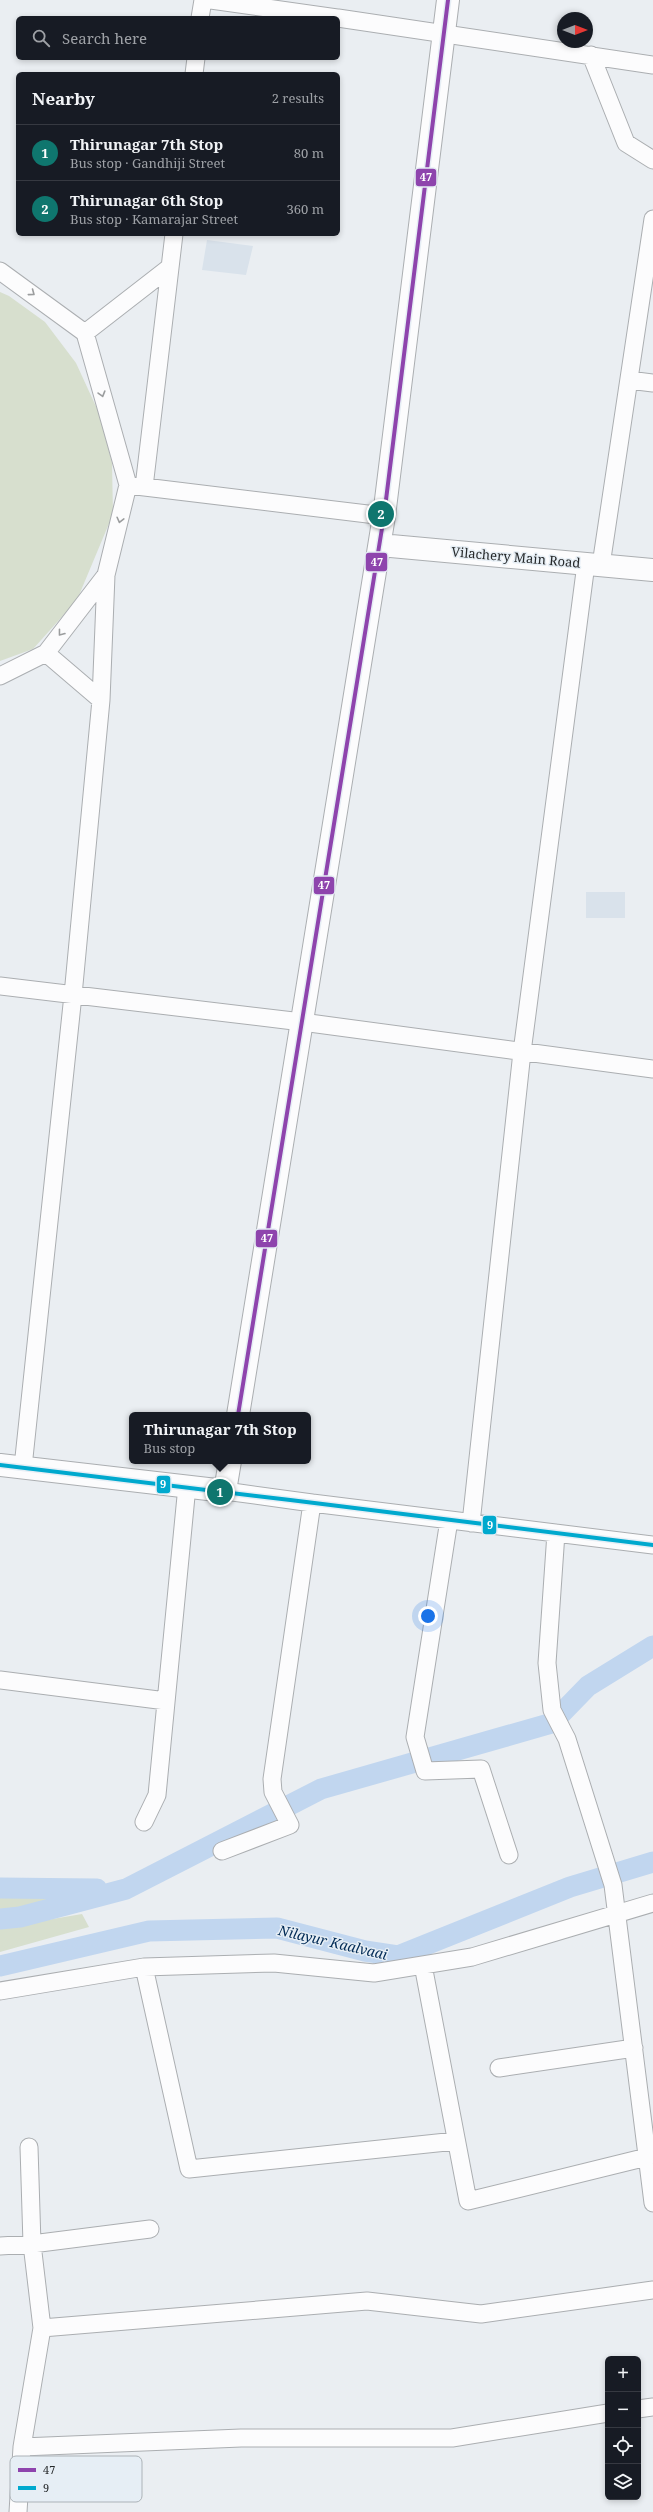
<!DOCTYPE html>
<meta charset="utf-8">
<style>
:root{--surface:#171b24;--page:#20242c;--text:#f1f3f6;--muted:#9ea1a6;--line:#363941;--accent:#0f766e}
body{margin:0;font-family:"Noto Serif",serif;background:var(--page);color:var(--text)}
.controls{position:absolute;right:12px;bottom:12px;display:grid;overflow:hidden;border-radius:6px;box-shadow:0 2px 6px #0003}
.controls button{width:36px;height:36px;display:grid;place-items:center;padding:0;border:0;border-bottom:1px solid var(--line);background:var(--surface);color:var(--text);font:20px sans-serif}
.compass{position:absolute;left:557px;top:12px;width:36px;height:36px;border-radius:50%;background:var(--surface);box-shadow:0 2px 6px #0003;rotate:90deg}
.you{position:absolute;left:428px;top:1616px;width:14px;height:14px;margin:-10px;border:3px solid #fff;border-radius:50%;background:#1a73e8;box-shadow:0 0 0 6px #1a73e833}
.badge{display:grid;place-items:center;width:26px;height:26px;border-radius:50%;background:var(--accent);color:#fff;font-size:13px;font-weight:700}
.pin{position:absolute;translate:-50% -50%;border:2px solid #fff;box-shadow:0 1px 4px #0006}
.popup{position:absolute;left:129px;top:1412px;width:182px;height:52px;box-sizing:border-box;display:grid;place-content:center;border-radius:6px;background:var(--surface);filter:drop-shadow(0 1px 3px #0005);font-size:13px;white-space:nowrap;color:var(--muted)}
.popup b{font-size:15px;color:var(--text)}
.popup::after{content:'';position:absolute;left:50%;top:100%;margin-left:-8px;border:8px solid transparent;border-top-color:var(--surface)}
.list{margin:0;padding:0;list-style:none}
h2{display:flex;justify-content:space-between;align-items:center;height:52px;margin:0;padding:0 16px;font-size:17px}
h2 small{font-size:13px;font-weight:400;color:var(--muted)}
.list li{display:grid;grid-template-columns:26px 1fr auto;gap:12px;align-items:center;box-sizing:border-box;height:56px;padding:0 16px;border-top:1px solid var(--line)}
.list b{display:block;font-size:15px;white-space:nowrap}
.list p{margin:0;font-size:13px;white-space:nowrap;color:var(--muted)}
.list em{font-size:13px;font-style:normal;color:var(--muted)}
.icon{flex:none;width:22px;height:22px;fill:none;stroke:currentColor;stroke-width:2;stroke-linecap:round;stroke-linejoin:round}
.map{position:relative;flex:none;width:653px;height:2512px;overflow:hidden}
.search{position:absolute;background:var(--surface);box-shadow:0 2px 6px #0003;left:16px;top:16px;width:324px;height:44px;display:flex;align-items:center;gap:10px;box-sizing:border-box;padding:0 14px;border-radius:6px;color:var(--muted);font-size:15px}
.panel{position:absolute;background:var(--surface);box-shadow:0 2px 6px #0003;left:16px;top:72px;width:324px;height:164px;border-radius:6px}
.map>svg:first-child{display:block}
.built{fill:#d9e2eb}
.green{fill:#d7dfce}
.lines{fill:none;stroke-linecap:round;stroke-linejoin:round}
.canal{stroke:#c1d6ef;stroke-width:21}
.minor-casing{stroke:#abaeb1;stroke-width:19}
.secondary-casing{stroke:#abaeb1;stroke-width:24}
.minor{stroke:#fcfcfd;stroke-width:17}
.secondary{stroke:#fcfcfd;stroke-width:22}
.bus-1-casing{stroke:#e6eef5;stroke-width:7}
.bus-2-casing{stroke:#e6eef5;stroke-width:7}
.bus-1{stroke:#8e44ad;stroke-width:4}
.bus-2{stroke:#00a9ce;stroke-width:4}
.oneway{stroke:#9b9d9e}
.labels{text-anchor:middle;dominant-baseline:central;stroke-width:3;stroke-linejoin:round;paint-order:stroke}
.street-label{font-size:13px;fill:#25282a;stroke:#e6eef5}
.water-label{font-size:14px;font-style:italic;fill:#022b56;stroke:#e6eef5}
.key{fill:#e6eef5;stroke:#acb3b8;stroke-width:1}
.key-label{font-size:11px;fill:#25282a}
.line-badge{stroke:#e6eef5;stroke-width:1.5}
.badge-label{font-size:11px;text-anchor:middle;font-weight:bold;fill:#fff}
</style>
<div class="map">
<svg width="653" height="2512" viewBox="0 0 653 2512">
<rect width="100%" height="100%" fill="#eaeef2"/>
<!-- built -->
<path class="built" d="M 207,240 L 253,246 L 246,275 L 202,270 Z
M 586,892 L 625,892 L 625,918 L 586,918 Z"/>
<!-- green -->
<path class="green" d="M 0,292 L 9,296 L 45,322 L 76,363 L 99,413 L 112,463 L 113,514 L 77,600 L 33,649 L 0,661 Z
M 49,1892 L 60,1899 L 44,1907 L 0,1910 L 0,1896 Z
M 82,1914 L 89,1927 L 0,1952 L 0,1928 Z"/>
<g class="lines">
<!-- canal -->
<path class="canal" d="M 0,1888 L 97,1889
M 0,1919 L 20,1917 L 126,1889 L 321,1789 L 552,1723 L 588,1686 L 653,1646
M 0,1966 L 149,1931 L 277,1928 L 365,1951 L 398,1956 L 570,1887 L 653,1862"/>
<!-- minor casing -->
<g class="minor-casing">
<path id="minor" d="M 211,0 L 337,18
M 200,18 L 203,0
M 338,18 L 653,65
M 591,55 L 626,143 L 653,160
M 194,74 L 196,58
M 0,271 L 85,333 L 128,485 L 106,575 L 46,653 L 0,676
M 85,333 L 170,267
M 629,380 L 653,383
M 128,485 L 384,516
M 144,487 L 174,234
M 601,565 L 653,219
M 101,700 L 106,575
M 0,986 L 302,1022 L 653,1069
M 23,1467 L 73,995 L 101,700 L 46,653
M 225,1491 L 312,1503 L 653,1545
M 449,1520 L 415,1737 L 425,1771 L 481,1769 L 509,1855
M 471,1523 L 522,1052 L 586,564
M 556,1533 L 547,1663 L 552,1710 L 567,1739 L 613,1885 L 653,2203
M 0,1680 L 166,1701
M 144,1822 L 157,1795 L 187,1486
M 222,1851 L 290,1825 L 273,1792 L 272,1779 L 312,1503
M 423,1965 L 468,2201 L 647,2157
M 144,1967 L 189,2169 L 456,2141
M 0,1991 L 144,1967 L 274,1963 L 374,1973 L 472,1957 L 653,1903
M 499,2068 L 634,2048
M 29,2147 L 32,2244 L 150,2229
M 0,2246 L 32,2244 L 42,2328 L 367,2301 L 481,2314 L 653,2290
M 638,2409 L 653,2407
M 22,2447 L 42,2328
M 18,2512 L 22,2447 L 241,2438 L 452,2438 L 608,2413"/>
</g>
<!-- secondary casing -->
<g class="secondary-casing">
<path id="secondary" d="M 380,545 L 653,570
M 238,1415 L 384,516 L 448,0
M 0,1465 L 225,1491 L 230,1461"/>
</g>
<!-- minor -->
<use href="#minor" class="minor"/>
<!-- secondary -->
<use href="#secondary" class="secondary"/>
<!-- bus-1 casing -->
<g class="bus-1-casing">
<path id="bus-1" d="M 238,1415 L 384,516 L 448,0"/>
</g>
<!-- bus-2 casing -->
<g class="bus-2-casing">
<path id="bus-2" d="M 0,1465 C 218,1490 435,1519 653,1545"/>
</g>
<!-- bus-1 -->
<use href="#bus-1" class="bus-1"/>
<!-- bus-2 -->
<use href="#bus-2" class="bus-2"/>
</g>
<!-- one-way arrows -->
<defs><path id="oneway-chevron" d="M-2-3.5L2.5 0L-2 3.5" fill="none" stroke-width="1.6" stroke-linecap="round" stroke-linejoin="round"/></defs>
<g class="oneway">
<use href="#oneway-chevron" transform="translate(32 293) rotate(37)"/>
<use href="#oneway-chevron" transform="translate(102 394) rotate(74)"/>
<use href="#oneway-chevron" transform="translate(120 520) rotate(104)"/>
<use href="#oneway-chevron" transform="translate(61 633) rotate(128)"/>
</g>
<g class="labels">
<!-- street labels -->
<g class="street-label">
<text transform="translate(516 557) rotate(5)">Vilachery Main Road</text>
</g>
<!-- water labels -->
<g class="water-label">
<text transform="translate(333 1942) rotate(13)">Nilayur Kaalvaai</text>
</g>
</g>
<!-- legend -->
<rect x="10" y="2456" width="132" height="46" rx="6" class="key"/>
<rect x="18" y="2468" width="18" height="4" fill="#8e44ad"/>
<rect x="18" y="2486" width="18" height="4" fill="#00a9ce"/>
<g class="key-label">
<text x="43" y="2474">47</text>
<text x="43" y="2492">9</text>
</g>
<g class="line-badge">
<rect x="415" y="168" width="22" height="19" rx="4" fill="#8e44ad"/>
<rect x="365" y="552" width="23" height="20" rx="4" fill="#8e44ad"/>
<rect x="313" y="876" width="22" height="19" rx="4" fill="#8e44ad"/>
<rect x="255" y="1229" width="23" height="19" rx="4" fill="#8e44ad"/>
<rect x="156" y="1475" width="15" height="19" rx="4" fill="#00a9ce"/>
<rect x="482" y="1515" width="15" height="20" rx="4" fill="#00a9ce"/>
</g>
<g class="badge-label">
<text x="426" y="181">47</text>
<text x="377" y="566">47</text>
<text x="324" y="889">47</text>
<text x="267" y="1242">47</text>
<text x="163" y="1488">9</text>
<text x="490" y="1529">9</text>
</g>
</svg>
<div class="controls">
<button>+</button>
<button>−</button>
<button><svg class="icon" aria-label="locate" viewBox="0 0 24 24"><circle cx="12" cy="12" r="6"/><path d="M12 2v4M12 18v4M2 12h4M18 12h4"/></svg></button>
<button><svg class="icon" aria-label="layers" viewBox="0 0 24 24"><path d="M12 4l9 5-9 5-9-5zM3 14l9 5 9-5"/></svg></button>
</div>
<svg class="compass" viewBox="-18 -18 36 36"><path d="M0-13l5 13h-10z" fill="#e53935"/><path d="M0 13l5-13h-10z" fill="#9ea1a6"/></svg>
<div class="you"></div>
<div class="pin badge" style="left:220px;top:1492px">1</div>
<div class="popup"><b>Thirunagar 7th Stop</b>Bus stop</div>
<div class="pin badge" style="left:381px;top:514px">2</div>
<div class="search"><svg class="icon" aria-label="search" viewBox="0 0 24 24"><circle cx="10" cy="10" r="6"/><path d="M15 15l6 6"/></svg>Search here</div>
<section class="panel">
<h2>Nearby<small>2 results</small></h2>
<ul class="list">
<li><span class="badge">1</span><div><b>Thirunagar 7th Stop</b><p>Bus stop · Gandhiji Street</p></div><em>80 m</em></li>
<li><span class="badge">2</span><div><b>Thirunagar 6th Stop</b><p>Bus stop · Kamarajar Street</p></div><em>360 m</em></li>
</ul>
</section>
</div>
